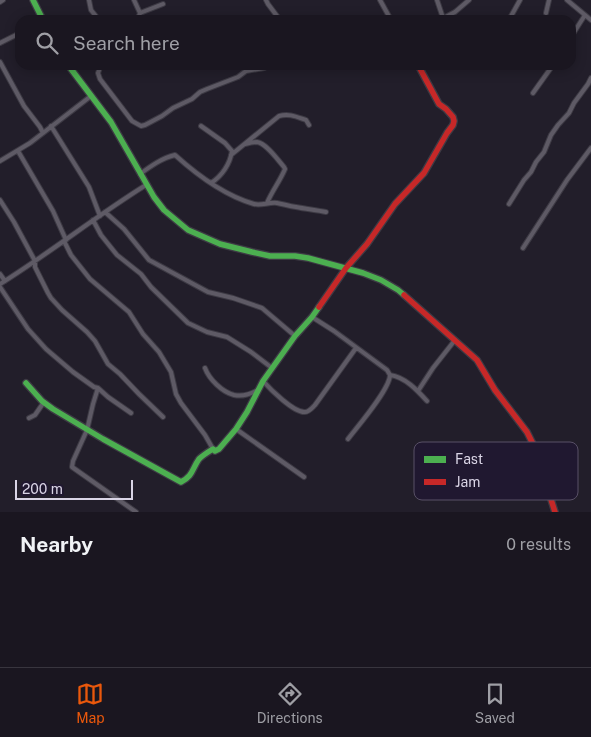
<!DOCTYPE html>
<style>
:root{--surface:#1a1620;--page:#231f29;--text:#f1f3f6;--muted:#9f9fa5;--line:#38353e;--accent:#ea580c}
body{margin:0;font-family:"Public Sans",sans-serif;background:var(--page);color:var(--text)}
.scale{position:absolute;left:15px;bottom:12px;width:118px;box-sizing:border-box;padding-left:5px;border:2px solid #d9d4e5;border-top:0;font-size:14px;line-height:18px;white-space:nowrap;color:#d9d4e5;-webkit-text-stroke:4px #201830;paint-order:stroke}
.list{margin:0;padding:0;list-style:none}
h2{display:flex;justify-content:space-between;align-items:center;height:65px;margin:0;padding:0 20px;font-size:21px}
h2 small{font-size:16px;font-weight:400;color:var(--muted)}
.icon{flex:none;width:28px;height:28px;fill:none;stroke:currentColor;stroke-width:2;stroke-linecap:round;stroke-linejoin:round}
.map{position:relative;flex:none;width:591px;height:512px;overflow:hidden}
.search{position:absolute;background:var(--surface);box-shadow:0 2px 12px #0003;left:15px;right:15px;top:15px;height:55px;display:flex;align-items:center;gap:12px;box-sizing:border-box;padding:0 18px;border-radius:15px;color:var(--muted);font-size:19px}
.sheet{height:155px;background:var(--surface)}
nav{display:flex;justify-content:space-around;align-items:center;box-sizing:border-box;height:70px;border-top:1px solid var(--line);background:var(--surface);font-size:14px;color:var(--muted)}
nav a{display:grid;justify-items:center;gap:2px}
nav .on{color:var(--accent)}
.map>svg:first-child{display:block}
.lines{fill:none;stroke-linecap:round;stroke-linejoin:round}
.street-casing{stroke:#3d3a44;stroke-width:6}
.fast-casing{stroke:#3d3a44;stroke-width:8}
.jam-casing{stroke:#3d3a44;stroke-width:8}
.street{stroke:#5e5a65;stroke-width:4}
.fast{stroke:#4caf50;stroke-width:5.5}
.jam{stroke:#c62828;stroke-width:5.5}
.key{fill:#201830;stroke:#585066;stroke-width:1}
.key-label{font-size:14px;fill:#d9d4e5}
</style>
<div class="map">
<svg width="591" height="512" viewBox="0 0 591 512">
<rect width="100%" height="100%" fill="#221e2a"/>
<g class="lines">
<!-- street casing -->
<g class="street-casing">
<path id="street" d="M 89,0 L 91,10 L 99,20
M 266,0 L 268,4 L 280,20
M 380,0 L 391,20
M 437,0 L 443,18
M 567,0 L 591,20
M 0,2 L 3,0
M 140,13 L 163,4
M 546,13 L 549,0
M 134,20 L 139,16 L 140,13 L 134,0
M 440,20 L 455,12 L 469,0
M 508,20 L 510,18 L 520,0
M 571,37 L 585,15
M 0,43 L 20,33
M 0,62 L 24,106 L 40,127 L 43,133
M 101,65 L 98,73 L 100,79 L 132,121 L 141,126 L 145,125 L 162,116 L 173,108 L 192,99 L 200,92 L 207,89 L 238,77 L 246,71 L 264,68 L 270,65
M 78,66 L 87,67 L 94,65
M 533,93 L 553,65
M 51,126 L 89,187 L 100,216
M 201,126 L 225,143 L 232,151 C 230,164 222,176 211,183
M 245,144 C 249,143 254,142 257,142 C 266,143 278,160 284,167 L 285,169 C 280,181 272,191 267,203
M 18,151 L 53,211 L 66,240
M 231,155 L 279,116 C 289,113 297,117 306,120 L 309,125
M 0,161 L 30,143 L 91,96
M 140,174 C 151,166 162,158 175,155 C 196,174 226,196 254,204 C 261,206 269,202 277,203 C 283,204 289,206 296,207 C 306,209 316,210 326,212
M 0,200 L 14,222 L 35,261 L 35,267 L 48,293 L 51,298 L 62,310 L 87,332 L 95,341 L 108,364 L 120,374 L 139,394 L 163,417
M 509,204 L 524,180 L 531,172 L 536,162 L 544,152 L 551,135 L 558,125 L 569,113 L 574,103 L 588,84 L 591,78
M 105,212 L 124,229 L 149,260 L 208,292 L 233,298 L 262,308 L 295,336
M 93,220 L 101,235 L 117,255 L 141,274 L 151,287 L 188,323 L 207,332 L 227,337 L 251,352 L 272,368
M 64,241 L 71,255 L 90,279 L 129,312 L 143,334 L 159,352 L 171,372 L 176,394 L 181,403 L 205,435 L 213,449
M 523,248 L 567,180 L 591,148
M 0,274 L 5,281
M 0,284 C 50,253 96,216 146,185
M 0,287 L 28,329 L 46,349 L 73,372 L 94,387 L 98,388 L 108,397 L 131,413
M 312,317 L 334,331 L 387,370 L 390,375 C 405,377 417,390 427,401
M 205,368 C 209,379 222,392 234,395 C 243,397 251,394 258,390
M 263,381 C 270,389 294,413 305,412 C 309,412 312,408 315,405 L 356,348
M 98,388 L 93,404 L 87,430 L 73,461 L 72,467 L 136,512
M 418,391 L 433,368 L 455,340
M 29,418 L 35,415 L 44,402
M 236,429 L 304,477
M 348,439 C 358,426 390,389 390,375"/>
</g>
<!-- fast casing -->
<g class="fast-casing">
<path id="fast" d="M 33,0 L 43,20
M 68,65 L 111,122 L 154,197 L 164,210 L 188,230 L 220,244 L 252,252 L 270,256 L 295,256 L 308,258 L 363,273 L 381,280 L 398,290 L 404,295
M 26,383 L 42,401 L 53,409 L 103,439 L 181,482 C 193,476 192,469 199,459 C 203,455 208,452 213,449 L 215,451 L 219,449 L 236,429 L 247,412 L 263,381 L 295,336 L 312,317 L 319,307"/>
</g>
<!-- jam casing -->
<g class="jam-casing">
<path id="jam" d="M 404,295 L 477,360 L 495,390 L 527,432 L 534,446 L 555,512
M 319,307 L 346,268 L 367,244 L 395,204 L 424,173 L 447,133 L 453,125 L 454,121 L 453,117 L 446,109 L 439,104 L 418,65"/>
</g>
<!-- street -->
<use href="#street" class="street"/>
<!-- fast -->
<use href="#fast" class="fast"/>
<!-- jam -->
<use href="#jam" class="jam"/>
</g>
<!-- legend -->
<rect x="414" y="442" width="164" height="58" rx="8" class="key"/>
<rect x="424" y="456" width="22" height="7" fill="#4caf50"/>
<rect x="424" y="479" width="22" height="6" fill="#c62828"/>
<g class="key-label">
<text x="455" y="464">Fast</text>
<text x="455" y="487">Jam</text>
</g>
</svg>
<div class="scale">200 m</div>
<div class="search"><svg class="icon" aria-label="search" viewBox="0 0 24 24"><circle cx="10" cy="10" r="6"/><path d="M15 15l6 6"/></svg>Search here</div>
</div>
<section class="sheet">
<h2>Nearby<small>0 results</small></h2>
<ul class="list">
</ul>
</section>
<nav>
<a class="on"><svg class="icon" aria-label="map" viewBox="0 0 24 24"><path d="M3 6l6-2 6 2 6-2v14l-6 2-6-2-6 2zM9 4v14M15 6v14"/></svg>Map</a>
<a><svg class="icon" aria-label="directions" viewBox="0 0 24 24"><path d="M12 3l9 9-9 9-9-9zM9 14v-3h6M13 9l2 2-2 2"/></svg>Directions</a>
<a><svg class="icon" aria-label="saved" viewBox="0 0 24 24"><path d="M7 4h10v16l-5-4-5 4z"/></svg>Saved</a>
</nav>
